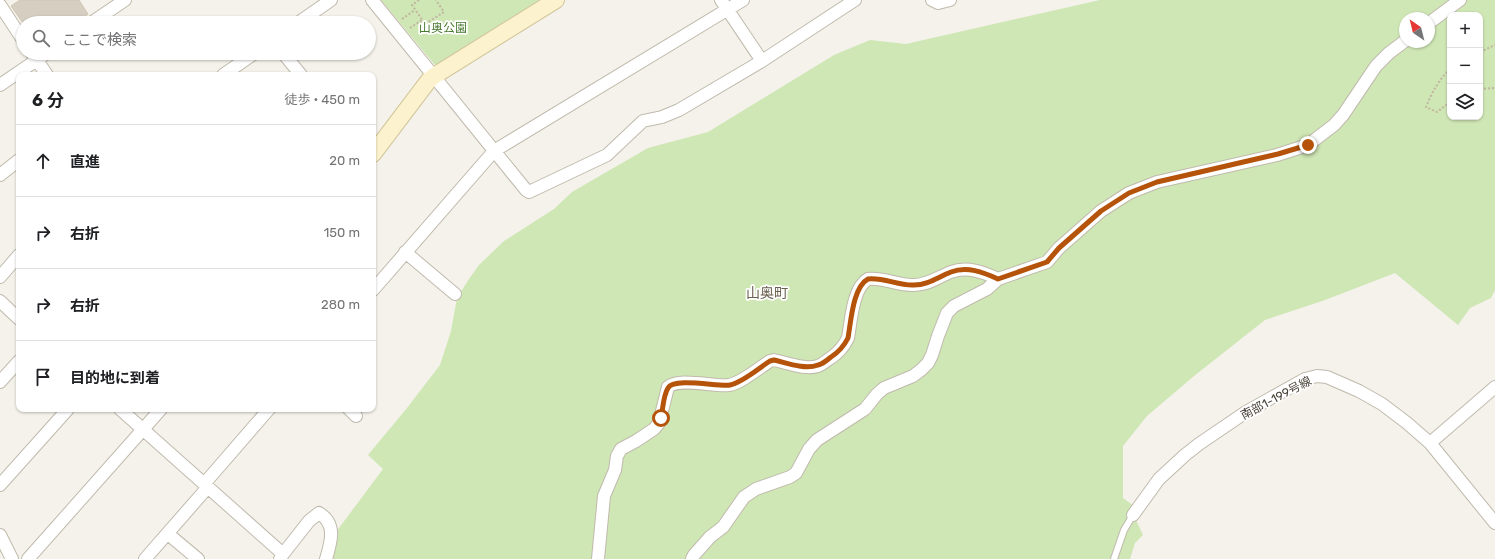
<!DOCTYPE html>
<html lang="ja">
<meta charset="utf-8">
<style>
:root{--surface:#fff;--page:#f2f2f2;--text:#202124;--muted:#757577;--line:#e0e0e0}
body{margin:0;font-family:Rubik,"Noto Sans JP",sans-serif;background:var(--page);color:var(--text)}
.controls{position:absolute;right:12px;top:12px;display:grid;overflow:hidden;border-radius:8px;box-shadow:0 1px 3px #0004}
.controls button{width:36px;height:36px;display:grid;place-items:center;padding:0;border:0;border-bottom:1px solid var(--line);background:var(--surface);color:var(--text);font:20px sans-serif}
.compass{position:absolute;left:1399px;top:12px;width:36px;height:36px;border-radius:50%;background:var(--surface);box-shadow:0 1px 3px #0004;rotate:325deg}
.stop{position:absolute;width:12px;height:12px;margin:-9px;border:3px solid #b45309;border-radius:50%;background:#fff}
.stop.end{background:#b45309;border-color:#fff;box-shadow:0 1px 4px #0008}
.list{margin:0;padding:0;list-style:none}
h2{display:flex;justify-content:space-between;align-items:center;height:52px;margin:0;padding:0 16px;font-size:17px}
h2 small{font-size:13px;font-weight:400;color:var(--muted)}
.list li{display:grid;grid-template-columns:26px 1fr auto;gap:12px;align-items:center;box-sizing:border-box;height:72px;padding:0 16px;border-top:1px solid var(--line)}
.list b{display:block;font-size:15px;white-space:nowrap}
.list em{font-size:13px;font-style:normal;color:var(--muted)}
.icon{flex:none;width:22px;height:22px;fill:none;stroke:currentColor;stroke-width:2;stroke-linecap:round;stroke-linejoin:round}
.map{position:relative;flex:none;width:1495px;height:559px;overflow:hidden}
.search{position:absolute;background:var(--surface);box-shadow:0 1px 3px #0004;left:16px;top:16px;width:360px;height:44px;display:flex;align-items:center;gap:10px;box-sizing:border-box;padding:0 14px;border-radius:22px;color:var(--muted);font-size:15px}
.panel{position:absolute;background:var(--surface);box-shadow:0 1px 3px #0004;left:16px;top:72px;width:360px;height:340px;border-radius:8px}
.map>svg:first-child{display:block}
.green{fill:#cfe6b5;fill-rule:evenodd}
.building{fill:#d6cec0;stroke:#d0c6b4}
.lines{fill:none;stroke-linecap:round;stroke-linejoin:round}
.lane-casing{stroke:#c0baad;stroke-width:8}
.street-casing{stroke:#c0baad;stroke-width:14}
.secondary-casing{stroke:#d2c69c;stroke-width:18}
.path{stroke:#c1b69f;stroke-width:2;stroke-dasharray:2 2;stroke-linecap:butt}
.lane{stroke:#fff;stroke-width:6}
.street{stroke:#fff;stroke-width:12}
.secondary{stroke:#fcf2cd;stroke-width:16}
.route{stroke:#b45309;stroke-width:5}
.labels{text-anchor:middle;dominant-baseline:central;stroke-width:3.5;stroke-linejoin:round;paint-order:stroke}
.park-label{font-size:12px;fill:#47782e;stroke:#fff}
.street-label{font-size:12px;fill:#484339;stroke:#fff}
.quarter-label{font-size:14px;fill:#6b6150;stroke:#fff}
</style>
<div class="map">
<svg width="1495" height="559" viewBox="0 0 1495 559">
<rect width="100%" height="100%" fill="#f4f2ea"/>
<!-- green -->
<path class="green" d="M 381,0 L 545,0 L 439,64 L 434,64 Z
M 1100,0 L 1495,0 L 1495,290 L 1491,298 L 1470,308 L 1458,325 L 1395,273 L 1325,300 L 1265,320 L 1194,376 L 1147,416 L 1123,446 L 1123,498 L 1134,506 L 1135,518 L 1143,535 L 1135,543 L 1130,559 L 319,559 L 336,532 L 383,469 L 368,455 L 407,408 L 440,365 L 451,331 L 457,298 L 469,279 L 479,265 L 504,241 L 554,209 L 572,192 L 648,148 L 708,132 L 834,55 L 870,40 L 906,44 ZM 1450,15 L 1480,15 L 1480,117 L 1450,117 ZM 1405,18 L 1429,18 L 1429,42 L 1405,42 Z"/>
<!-- building -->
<path class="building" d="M 20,0 L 79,0 L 88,14 L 76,23 L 23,23 L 11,6 Z"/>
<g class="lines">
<!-- lane casing -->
<g class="lane-casing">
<path id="lane" d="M 1114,559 L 1124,530 L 1133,515"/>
</g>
<!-- street casing -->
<g class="street-casing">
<path id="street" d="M 372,0 L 526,190 L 529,192 L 607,155 L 643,121 L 662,117 L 679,110 L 762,61 L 855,0
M 721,0 L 762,61
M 932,0 L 938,3 L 950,0
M 0,5 L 23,40
M 91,23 L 125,0
M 298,23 L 331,0
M 1429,23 L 1460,0
M 32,53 L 47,75
M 283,53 L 301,75
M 223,75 L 255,53
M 0,85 L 47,53
M 0,175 L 19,160
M 405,252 L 455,294
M 0,277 L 19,255
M 373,290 L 494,151 L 743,0
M 0,301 L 19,319
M 0,382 L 19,361
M 120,409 L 283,554 L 280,559
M 349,409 L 356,416
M 1430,443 L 1495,387
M 204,484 L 269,409
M 0,485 L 68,409
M 1133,515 L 1159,479 L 1185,455 L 1199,444 L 1246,412 L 1305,379 L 1317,376 L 1327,377 L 1359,391 L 1382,404 L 1407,423 L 1430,443 L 1495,523
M 168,534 L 198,559
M 0,535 L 12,559
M 283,554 L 309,521 L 319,513 C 337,524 331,542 326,559
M 28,559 L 161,409
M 145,559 L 208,487
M 598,559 L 604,496 L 615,470 L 617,456 L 621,449 L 636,441 L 654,429 L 659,423 L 668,387 C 679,377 714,387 729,385 C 741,383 759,368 770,361 L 774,360 C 787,363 805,370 818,366 C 823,364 827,360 832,357 C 839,352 844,346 848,338 C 851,321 853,287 868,279 C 883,277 899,286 914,285 C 928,285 938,277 951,272 C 967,266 983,272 998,279
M 692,559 L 694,555 L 710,537 L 723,527 L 744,497 L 756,489 L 790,477 L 796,473 L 809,449 L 817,440 L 865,409 L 877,394 L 884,388 L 913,376 L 921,370 L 928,363 L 932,355 L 938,336 L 947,313 L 954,306 L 987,289 L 998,279 L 1047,262 L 1059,248 L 1101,211 L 1129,193 L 1157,182 L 1277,155 L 1308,145 L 1334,125 L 1343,115 L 1376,66 L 1389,53 L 1405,41"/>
</g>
<!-- secondary casing -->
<g class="secondary-casing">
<path id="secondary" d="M 373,154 L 429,80 L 434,76 L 556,0"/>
</g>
<!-- path -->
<path class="path" d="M 419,0 L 412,5 L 425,24 L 444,12 L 436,0
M 402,19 L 415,10
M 410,28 L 422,20
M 1480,52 L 1495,45
M 1450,69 C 1439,80 1432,92 1426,107 L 1437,112 L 1450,102
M 1480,89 L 1495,88"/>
<!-- lane -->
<use href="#lane" class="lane"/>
<!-- street -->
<use href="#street" class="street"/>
<!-- secondary -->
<use href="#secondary" class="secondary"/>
</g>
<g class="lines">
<!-- route -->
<path class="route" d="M 661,418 C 663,409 663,396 668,388 C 674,377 719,387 730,385 C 742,383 759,368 770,361 L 774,360 C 787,363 805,370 818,365 C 823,364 827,360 831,357 C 839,352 844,346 848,338 C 851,321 853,287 868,279 C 883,277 899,286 914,285 C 928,285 938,277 951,272 C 967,266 983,272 998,279 L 1047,262 L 1059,248 L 1101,211 L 1129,193 L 1157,182 L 1278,154 L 1308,145"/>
</g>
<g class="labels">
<!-- park labels -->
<g class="park-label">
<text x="443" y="28">山奥公園</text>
</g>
<!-- street labels -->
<g class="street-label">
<text transform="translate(1276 398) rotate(-28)">南部1-199号線</text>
</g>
<!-- quarter labels -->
<g class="quarter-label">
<text x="767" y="293">山奥町</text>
</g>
</g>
</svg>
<div class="controls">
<button>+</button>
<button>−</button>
<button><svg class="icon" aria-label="layers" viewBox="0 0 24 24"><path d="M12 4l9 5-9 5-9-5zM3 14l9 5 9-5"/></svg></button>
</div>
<svg class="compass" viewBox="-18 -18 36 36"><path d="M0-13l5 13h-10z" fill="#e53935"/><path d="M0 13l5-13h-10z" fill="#757577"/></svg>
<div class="stop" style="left:661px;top:418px"></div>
<div class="stop end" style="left:1308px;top:145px"></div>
<div class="search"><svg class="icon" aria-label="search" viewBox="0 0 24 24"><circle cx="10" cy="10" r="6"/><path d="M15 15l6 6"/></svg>ここで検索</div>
<section class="panel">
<h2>6 分<small>徒歩 · 450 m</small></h2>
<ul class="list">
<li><svg class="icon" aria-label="ahead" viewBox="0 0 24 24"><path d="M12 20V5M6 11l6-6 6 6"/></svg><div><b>直進</b></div><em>20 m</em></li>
<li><svg class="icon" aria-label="right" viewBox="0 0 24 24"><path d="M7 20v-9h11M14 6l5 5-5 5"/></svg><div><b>右折</b></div><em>150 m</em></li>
<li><svg class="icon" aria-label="right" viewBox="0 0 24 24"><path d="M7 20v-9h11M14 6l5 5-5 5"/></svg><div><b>右折</b></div><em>280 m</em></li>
<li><svg class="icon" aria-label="arrive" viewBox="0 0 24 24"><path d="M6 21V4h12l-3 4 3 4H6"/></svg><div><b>目的地に到着</b></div></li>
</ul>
</section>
</div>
